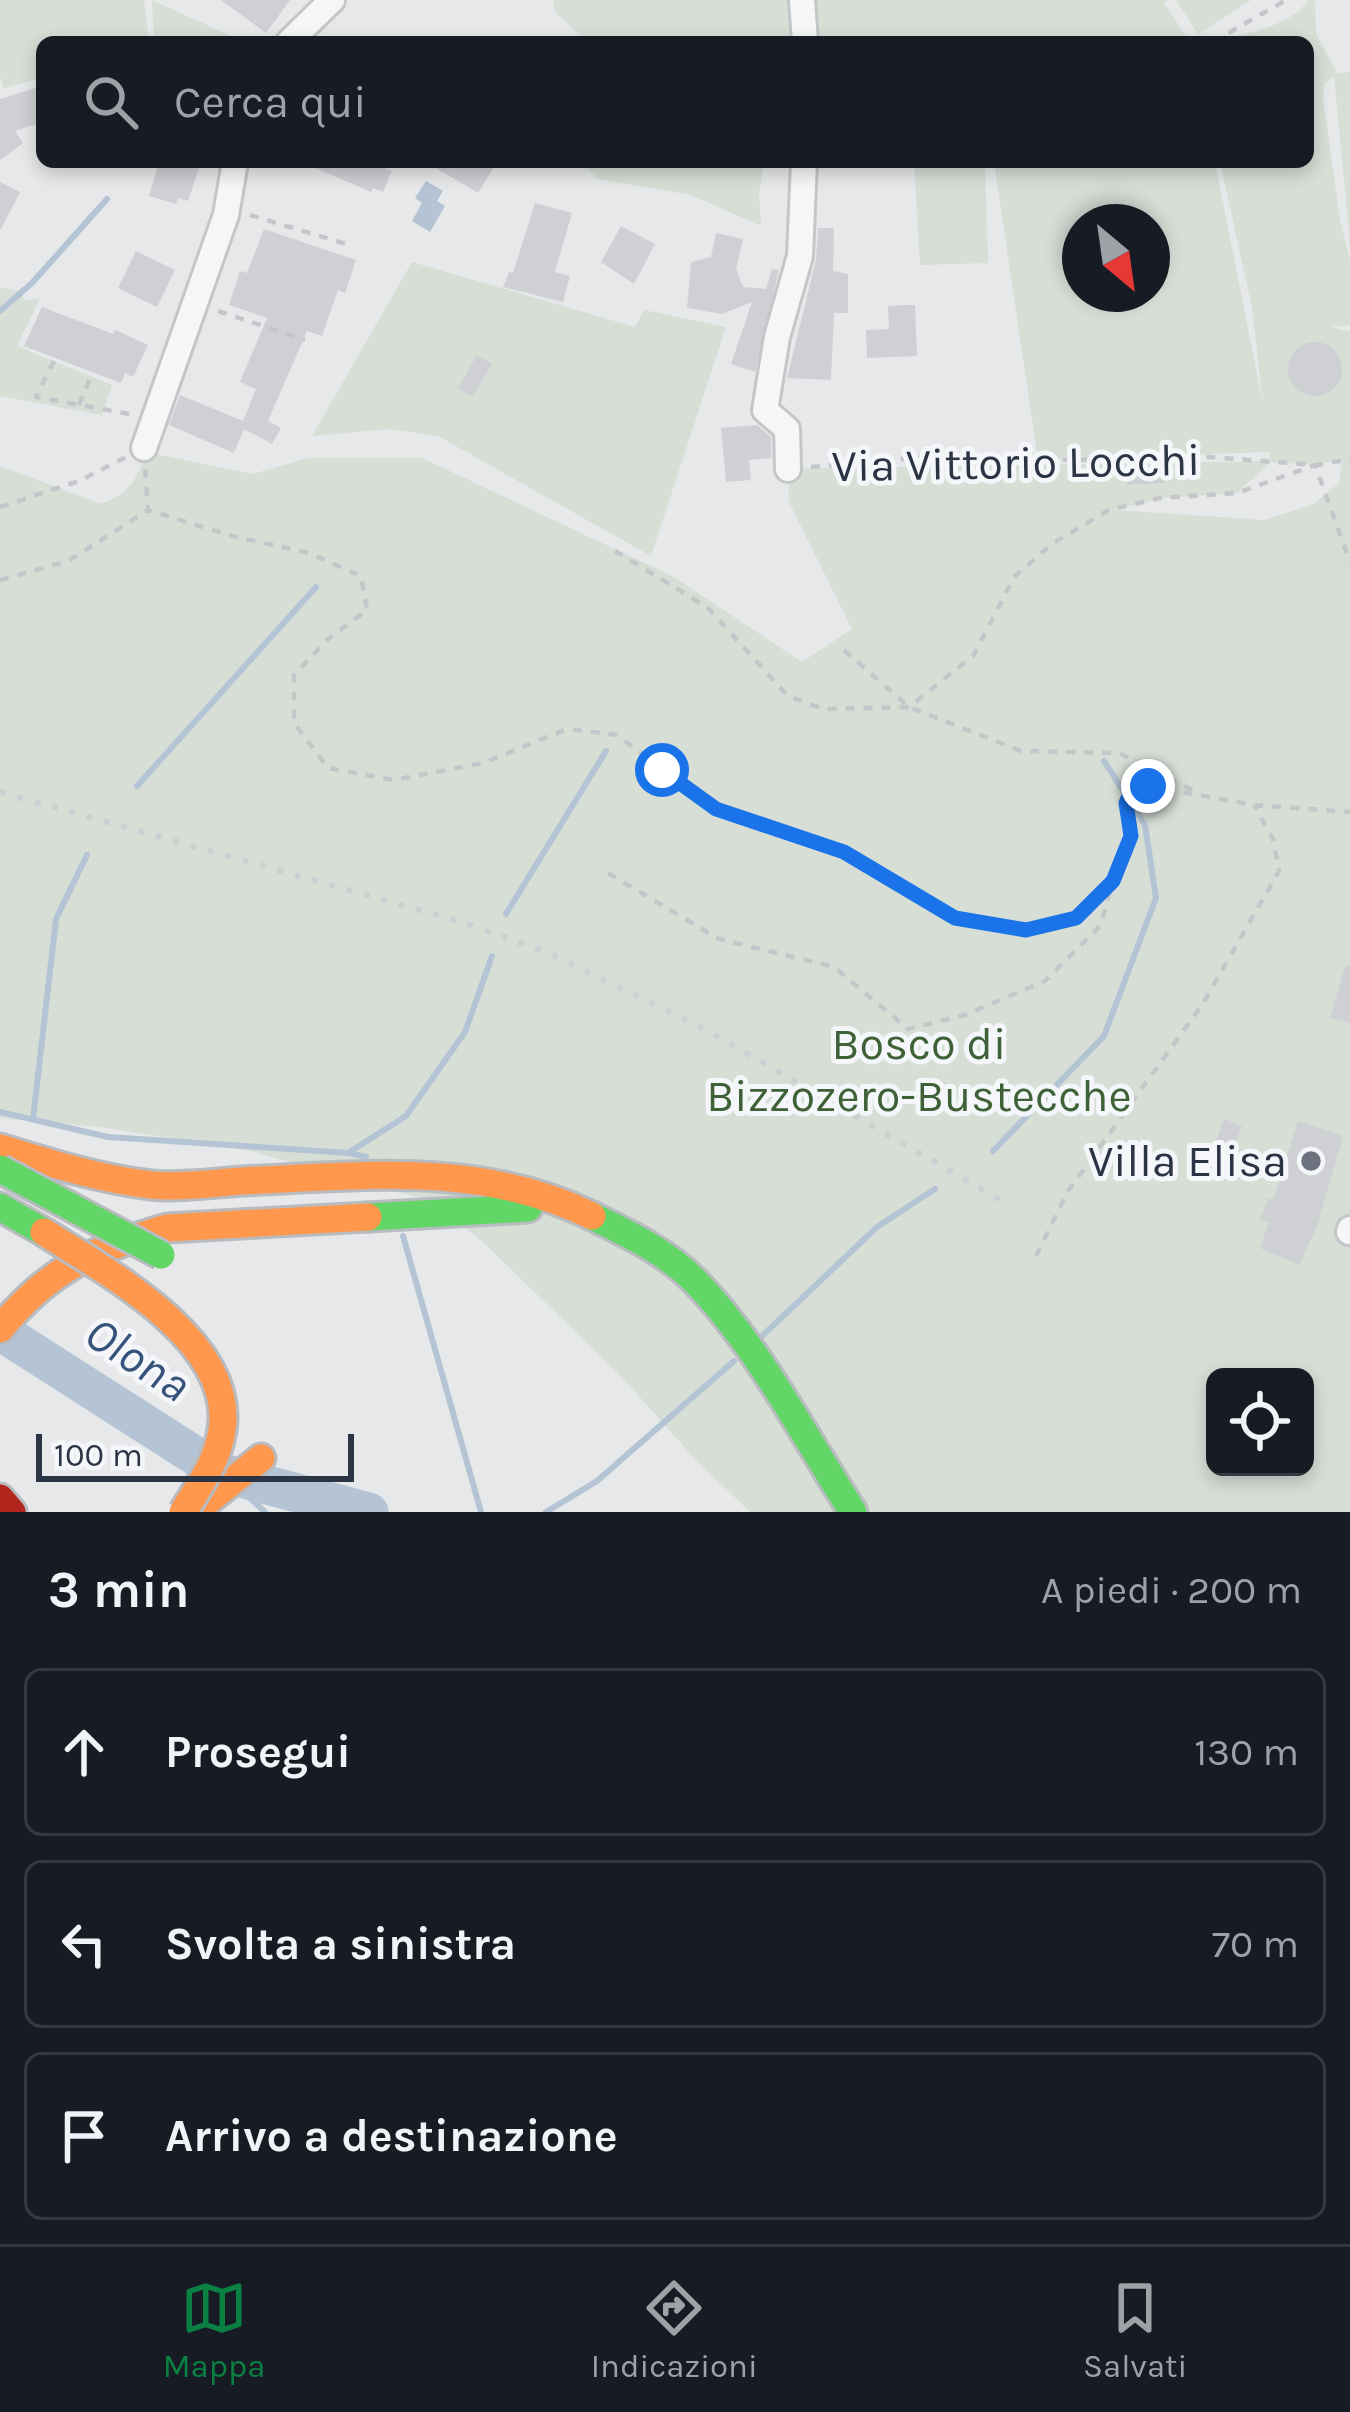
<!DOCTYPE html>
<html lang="it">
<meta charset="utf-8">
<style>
:root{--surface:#171b24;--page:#242831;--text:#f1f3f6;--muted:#9ea1a6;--line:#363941;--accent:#0b8043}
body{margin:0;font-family:Karla,sans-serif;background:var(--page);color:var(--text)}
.controls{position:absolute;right:36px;bottom:36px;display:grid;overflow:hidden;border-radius:18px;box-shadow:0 6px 18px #0003}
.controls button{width:108px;height:108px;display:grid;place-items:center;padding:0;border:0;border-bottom:3px solid var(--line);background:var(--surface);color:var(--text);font:60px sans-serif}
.compass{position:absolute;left:1062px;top:204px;width:108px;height:108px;border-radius:50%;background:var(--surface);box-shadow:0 6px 18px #0003;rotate:151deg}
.scale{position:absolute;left:36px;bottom:30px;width:318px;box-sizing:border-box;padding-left:12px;border:6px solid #2b3445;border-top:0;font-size:33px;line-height:42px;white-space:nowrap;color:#2b3445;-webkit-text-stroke:9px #f4f6f9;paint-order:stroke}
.stop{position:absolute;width:36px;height:36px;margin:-27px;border:9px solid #1a73e8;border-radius:50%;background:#fff}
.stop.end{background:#1a73e8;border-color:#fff;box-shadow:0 3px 12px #0008}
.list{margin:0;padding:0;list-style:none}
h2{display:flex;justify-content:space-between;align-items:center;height:156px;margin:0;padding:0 48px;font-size:51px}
h2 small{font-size:39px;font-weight:400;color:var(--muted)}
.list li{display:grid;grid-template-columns:78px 1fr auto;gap:36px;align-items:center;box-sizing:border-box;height:168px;margin:0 24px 24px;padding:0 24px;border:3px solid var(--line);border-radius:18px}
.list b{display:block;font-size:45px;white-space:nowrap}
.list em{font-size:39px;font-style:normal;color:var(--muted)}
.icon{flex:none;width:66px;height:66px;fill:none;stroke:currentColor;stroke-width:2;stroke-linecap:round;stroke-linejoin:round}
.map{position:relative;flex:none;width:1350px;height:1512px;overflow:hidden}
.search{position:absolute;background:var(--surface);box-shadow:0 6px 18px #0003;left:36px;right:36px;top:36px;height:132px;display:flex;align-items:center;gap:30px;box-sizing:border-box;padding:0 42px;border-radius:18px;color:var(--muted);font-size:45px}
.sheet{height:732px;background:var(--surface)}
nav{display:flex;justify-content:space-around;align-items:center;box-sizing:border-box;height:168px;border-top:3px solid var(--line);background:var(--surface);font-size:33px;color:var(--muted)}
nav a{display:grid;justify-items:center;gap:6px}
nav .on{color:var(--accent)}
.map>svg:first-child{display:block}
.green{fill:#d6ded6;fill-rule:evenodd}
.water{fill:#b4c4d5}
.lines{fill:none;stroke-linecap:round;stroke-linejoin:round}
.stream{stroke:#b4c4d5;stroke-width:6}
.river{stroke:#b4c4d5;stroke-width:39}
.building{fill:#ced0d3}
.street-casing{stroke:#c4c6c8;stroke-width:30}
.fast-casing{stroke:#b8bbbf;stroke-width:33}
.slow-casing{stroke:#b8bbbf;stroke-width:33}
.jam-casing{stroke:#b8bbbf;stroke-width:33}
.path{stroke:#c5c6ca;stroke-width:4.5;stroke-dasharray:9 9;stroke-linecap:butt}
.street{stroke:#f5f6f7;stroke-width:24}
.fast{stroke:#63d668;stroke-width:27}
.slow{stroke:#ff974d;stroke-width:27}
.jam{stroke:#b3261e;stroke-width:27}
.rail{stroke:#cecfd2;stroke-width:6;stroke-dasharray:6 12;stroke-linecap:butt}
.fast-bridge-casing{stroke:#b8bbbf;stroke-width:33;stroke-linecap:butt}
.slow-bridge-casing{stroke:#b8bbbf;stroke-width:33;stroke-linecap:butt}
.fast-bridge{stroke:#63d668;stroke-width:27}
.slow-bridge{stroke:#ff974d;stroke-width:27}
.route{stroke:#1a73e8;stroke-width:15}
.poi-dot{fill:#6c737f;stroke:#f4f6f9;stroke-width:4.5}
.labels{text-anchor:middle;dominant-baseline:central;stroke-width:10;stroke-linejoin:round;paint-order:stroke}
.street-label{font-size:45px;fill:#2b3445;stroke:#f4f6f9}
.park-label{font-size:45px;fill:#3f6138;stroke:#f4f6f9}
.poi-label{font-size:45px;fill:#2b3445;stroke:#f4f6f9;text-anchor:end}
.water-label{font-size:48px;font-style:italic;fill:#34527a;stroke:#f4f6f9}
</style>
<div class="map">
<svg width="1350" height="1512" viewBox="0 0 1350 1512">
<rect width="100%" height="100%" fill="#e6e8ea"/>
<!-- green -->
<path class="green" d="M 0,0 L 144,0 L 149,42 L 42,42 L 42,78 L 4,88 L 0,77 Z
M 152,0 L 244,42 L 154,42 Z
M 553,0 L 1167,0 L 1164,3 L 1190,42 L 951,39 L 588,42 L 555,12 Z
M 1176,0 L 1251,0 L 1198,34 Z
M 1309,0 L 1315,0 L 1316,34 L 1337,73 L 1350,72 L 1350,240 L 1334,76 L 1324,84 L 1323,98 L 1340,220 L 1350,261 L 1350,325 L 1331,327 L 1350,332 L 1350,1512 L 750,1512 L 695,1459 L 620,1375 L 484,1243 L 431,1201 L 246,1150 L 100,1127 L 0,1118 L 0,466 L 101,504 C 129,494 137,480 146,452 L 252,474 L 309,458 L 422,458 L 672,576 L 802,662 L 852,629 L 789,502 L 788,469 L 1271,461 L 1269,452 L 1038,460 L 994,162 L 1215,162 L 1263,404 L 1252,307 L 1220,162 L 1308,162 L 1308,42 L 1216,42 C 1249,31 1286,29 1309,0 ZM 1080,222 L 1152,222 L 1152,294 L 1080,294 ZM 1342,459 L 1339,483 L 1314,504 L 1265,520 L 1115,510 L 1160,498 L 1237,493 L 1271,462 L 1315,465 ZM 1215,1377 L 1305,1377 L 1305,1467 L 1215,1467 Z
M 582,162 L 764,162 L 759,194 L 761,226 L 691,195 L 597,179 Z
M 914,162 L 985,162 L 988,263 L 920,265 Z
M 412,262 L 635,327 L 644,310 L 726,327 L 651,556 L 438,436 L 389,429 L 312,436 Z
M 0,287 L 18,291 L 25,301 L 40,298 L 17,346 L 112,385 L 102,415 L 0,396 Z"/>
<!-- water -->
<path class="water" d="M 426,181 L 443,191 L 437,201 L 445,206 L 430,232 L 412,221 L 422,203 L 415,198 Z"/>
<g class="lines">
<!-- stream -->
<path class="stream" d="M 0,311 L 32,283 L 107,199
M 137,786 L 316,587
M 506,914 L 606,751
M 0,1112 L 108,1137 L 350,1153 L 366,1157
M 33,1119 L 56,919 L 87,855
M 351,1151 L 406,1116 L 465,1032 L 492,956
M 993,1151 L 1104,1036 L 1156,898 L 1145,825 L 1104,761
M 403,1236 L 481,1512
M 758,1340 L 877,1227 L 935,1189
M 241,1490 L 265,1512
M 546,1512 L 597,1481 L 734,1361"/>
<!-- river -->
<path class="river" d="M 0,1331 L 222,1473 L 369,1512"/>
</g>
<!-- building -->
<path class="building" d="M 221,0 L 290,0 L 266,33 Z
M 42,86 L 42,122 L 15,131 L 23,143 L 0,160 L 0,99 Z
M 159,162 L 201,162 L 188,201 L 178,198 L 176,204 L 149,196 Z
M 302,162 L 385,162 L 383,167 L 392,171 L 383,192 L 373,188 L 371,192 Z
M 426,162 L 497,162 L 478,193 Z
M 0,182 L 20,192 L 0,231 Z
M 535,203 L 572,213 L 555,272 L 570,276 L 563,302 L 503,287 L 509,272 L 513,273 Z
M 621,226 L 655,244 L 634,284 L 601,262 Z
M 818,228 L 834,228 L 833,271 L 848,274 L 848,313 L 834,313 L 831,380 L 787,378 L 816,260 Z
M 264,229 L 356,260 L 345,293 L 338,290 L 322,336 L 307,331 L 268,421 L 281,428 L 272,444 L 244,429 L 234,453 L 169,425 L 180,395 L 243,421 L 256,389 L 240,382 L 267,318 L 229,305 L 240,271 L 247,273 Z
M 716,233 L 743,239 L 736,269 L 743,287 L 766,289 L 772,269 L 779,270 L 755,372 L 731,364 L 752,302 L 722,314 L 687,308 L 691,262 L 711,257 Z
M 136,251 L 175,270 L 157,307 L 118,288 Z
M 907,305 L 915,305 L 917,356 L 867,358 L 866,330 L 889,329 L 888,306 Z
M 42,307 L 113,334 L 115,330 L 148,345 L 133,377 L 125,373 L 121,383 L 24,346 Z
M1288 369a27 27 0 1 1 54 0a27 27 0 1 1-54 0Z
M 477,355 L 492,364 L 473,397 L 458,388 Z
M 757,425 L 771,437 L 771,458 L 749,460 L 751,480 L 726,482 L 721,428 Z
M 1165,467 L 1164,483 L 1127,485 L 1127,468 Z
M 1345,966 L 1350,966 L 1350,1023 L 1330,1018 Z
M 1224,1119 L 1242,1126 L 1232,1152 L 1214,1146 Z
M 1298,1121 L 1343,1136 L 1317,1226 L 1299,1265 L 1260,1248 L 1269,1222 L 1260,1220 L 1268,1198 L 1273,1200 Z"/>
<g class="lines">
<!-- street casing -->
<g class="street-casing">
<path id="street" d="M 802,0 L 805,42
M 289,42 L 332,0
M 144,448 L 226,215 L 235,162
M 788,469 L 787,429 L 765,410 L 777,337 L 800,256 L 804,162
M 1349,1232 L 1350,1229"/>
</g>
<!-- fast casing -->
<g class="fast-casing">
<path id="fast" d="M 0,1207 L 44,1232
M 592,1216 C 628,1234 665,1251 694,1280 C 757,1344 804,1436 853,1512
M 368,1217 L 528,1208"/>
</g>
<!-- slow casing -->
<g class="slow-casing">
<path id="slow" d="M 0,1148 C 49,1163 100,1179 151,1185 C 180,1188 213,1183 242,1181 C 362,1176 481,1161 592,1216
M 0,1329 C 49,1269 94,1249 167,1228 L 368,1217
M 194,1512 L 261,1458"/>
</g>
<!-- jam casing -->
<g class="jam-casing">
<path id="jam" d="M 0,1498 L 12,1512"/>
</g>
<!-- path -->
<path class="path" d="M 1213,42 L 1286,0
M 250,215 L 346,244
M 218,311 L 305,340
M 54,361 L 36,397 L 135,415
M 79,405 L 91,376
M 811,467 L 925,457 L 1081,460 L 1208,457 L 1317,465 L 1350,459
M 145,469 L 148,510 L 232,536 L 309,553 L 361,576 L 367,610 L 328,639 L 294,675 L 294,723 L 328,768 L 394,780 L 483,763 L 567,729 L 617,735 L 716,809 L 844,852 L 955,918 L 1026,930 L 1076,918 L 1113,881 L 1131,836 L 1126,803 L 1131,792 L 1148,786 L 1254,805 L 1350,812
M 0,507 L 79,481 L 126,457
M 615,551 L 707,607 L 788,696 L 823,709 L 909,707 L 973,656 L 1015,576 L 1052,544 L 1109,510 L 1160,498 L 1237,493 L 1315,465 L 1350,562
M 0,580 L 68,561 L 148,510
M 844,650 L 909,707 L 1021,751 L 1119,753 L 1198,793
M 608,873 L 719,939 L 834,967 L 908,1029 L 965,1015 L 1045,981 L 1101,925 L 1111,887
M 1036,1256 L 1068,1191 L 1202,1005 L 1279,871 L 1273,839 L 1254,805"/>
<!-- street -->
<use href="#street" class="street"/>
<!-- fast -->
<use href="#fast" class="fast"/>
<!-- slow -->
<use href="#slow" class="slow"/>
<!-- jam -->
<use href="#jam" class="jam"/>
<!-- rail -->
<path class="rail" d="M 0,792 L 459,921 L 548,953 L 703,1028 L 1002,1201"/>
<!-- fast-bridge casing -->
<g class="fast-bridge-casing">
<path id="fast-bridge" d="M 0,1169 L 161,1255"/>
</g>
<!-- slow-bridge casing -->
<g class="slow-bridge-casing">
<path id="slow-bridge" d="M 44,1232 C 105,1271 225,1335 223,1419 C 222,1455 201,1483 183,1512"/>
</g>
<!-- fast-bridge -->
<use href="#fast-bridge" class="fast-bridge"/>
<!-- slow-bridge -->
<use href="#slow-bridge" class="slow-bridge"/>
</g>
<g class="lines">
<!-- route -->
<path class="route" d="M 662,770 L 716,809 L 844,852 L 955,918 L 1026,930 L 1076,918 L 1113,881 L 1131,836 L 1126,803 L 1131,792 L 1148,786"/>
</g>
<!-- markers -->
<circle class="poi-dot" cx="1311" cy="1161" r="12"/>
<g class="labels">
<!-- street labels -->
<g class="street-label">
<text transform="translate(1016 463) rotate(-1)">Via Vittorio Locchi</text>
</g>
<!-- park labels -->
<g class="park-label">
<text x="919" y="1044">Bosco di<tspan x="919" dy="52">Bizzozero-Bustecche</tspan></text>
</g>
<!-- poi labels -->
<g class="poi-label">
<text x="1287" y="1161">Villa Elisa</text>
</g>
<!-- water labels -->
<g class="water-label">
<text transform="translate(138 1359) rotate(33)">Olona</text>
</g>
</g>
</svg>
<div class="controls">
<button><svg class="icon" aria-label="locate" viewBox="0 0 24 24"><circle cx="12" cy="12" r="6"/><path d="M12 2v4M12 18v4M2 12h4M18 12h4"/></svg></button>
</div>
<svg class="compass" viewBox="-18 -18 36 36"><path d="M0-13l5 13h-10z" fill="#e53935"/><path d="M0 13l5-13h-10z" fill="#9ea1a6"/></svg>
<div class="scale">100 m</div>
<div class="stop" style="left:662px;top:770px"></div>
<div class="stop end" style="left:1148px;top:786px"></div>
<div class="search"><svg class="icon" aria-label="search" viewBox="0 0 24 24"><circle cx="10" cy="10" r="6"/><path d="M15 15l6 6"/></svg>Cerca qui</div>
</div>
<section class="sheet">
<h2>3 min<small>A piedi · 200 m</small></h2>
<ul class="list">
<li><svg class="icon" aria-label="ahead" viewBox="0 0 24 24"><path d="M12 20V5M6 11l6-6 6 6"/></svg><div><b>Prosegui</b></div><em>130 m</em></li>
<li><svg class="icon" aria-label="left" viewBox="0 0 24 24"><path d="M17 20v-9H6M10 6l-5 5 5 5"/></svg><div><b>Svolta a sinistra</b></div><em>70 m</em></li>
<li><svg class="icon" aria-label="arrive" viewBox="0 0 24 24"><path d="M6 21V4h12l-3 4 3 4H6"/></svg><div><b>Arrivo a destinazione</b></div></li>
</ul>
</section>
<nav>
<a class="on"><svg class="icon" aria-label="map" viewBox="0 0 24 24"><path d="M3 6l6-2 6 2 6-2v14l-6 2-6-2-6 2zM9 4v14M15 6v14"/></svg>Mappa</a>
<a><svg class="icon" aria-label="directions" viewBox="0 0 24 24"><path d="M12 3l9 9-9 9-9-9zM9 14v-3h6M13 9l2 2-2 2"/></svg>Indicazioni</a>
<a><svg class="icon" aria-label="saved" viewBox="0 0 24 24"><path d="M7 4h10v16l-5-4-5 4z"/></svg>Salvati</a>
</nav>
